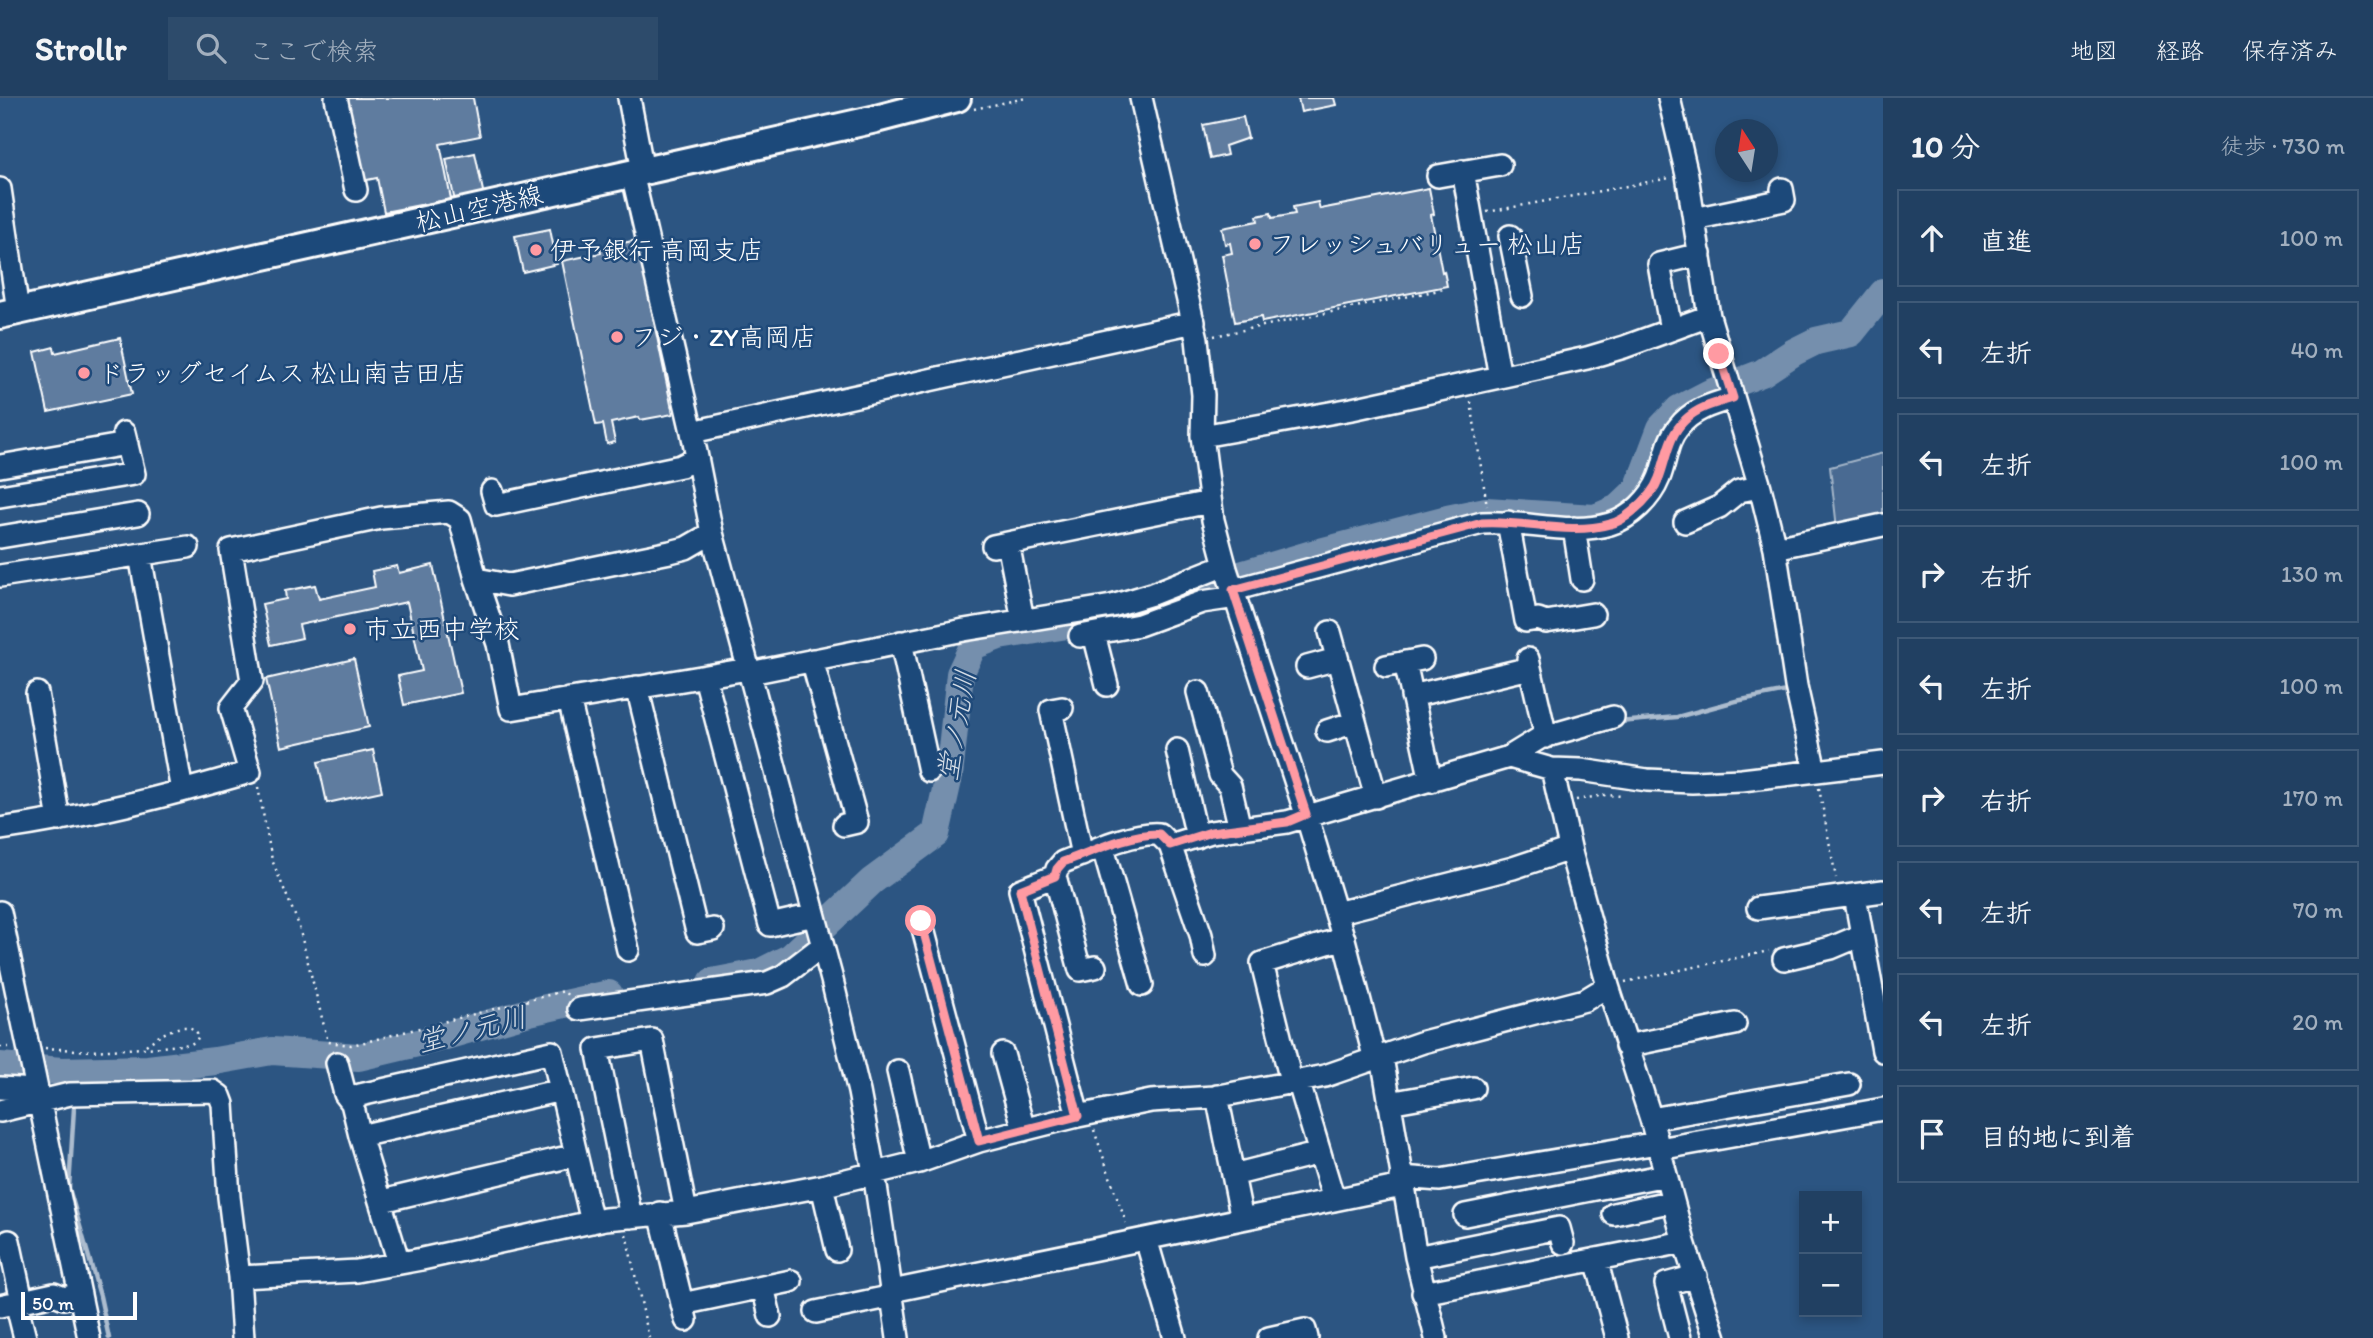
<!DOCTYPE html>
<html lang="ja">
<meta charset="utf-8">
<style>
:root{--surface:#214062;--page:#2d4b6b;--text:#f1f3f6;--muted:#a2afbe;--line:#3e5977}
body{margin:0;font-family:Itim,"Klee One",sans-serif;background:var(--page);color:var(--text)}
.controls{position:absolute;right:21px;bottom:21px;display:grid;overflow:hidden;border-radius:0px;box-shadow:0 4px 10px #0003}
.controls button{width:63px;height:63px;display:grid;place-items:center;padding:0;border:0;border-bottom:2px solid var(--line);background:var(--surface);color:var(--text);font:35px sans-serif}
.compass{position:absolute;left:1715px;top:21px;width:63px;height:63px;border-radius:50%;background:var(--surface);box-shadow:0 4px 10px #0003;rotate:348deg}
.scale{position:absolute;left:21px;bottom:18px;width:116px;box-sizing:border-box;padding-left:7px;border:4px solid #fff;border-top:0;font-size:19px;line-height:24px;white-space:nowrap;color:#fff;-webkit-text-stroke:5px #1f4a7a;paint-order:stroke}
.stop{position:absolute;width:21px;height:21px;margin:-16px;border:5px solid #ff9aa2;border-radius:50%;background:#fff}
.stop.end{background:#ff9aa2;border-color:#fff;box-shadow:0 2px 7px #0008}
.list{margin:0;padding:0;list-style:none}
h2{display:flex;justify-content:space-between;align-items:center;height:91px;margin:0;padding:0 28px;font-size:30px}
h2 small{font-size:23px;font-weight:400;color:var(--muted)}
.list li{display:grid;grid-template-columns:46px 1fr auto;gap:21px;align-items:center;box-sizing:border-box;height:98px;margin:0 14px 14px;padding:0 14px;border:2px solid var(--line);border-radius:0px}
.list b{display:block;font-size:26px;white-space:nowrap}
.list em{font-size:23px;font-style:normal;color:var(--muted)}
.icon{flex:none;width:38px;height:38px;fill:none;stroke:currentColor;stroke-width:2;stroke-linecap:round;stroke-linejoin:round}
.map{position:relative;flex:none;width:1883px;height:1240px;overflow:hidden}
header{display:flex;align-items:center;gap:42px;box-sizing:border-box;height:98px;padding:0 35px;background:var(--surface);border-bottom:2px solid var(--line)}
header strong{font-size:33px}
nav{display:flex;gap:38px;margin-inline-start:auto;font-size:24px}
.search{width:490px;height:63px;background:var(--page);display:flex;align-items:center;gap:18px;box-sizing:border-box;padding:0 24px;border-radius:0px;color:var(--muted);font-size:26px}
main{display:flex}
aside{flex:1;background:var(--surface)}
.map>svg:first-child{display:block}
.green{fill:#486b92;stroke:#a4b5c8;stroke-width:2}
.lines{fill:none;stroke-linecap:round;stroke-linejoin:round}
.stream{stroke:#acbcce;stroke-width:4.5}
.river{stroke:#748fad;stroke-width:28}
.building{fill:#5e7c9f;stroke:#fff;stroke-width:2}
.minor-casing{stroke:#fff;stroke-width:26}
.major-casing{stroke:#fff;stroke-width:32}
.path{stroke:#fff;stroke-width:2.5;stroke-dasharray:2 5;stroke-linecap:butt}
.minor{stroke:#1f4a7a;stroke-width:21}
.major{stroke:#1f4a7a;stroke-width:26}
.route{stroke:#ff9aa2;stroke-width:9}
.poi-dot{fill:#ff9aa2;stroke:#1f4a7a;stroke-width:2.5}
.labels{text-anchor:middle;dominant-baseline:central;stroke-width:5;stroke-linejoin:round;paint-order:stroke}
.street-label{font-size:26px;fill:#fff;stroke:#1f4a7a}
.poi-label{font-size:26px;fill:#fff;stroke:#1f4a7a;text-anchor:start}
.water-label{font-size:28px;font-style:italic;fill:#d5dde6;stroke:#1f4a7a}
</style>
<header>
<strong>Strollr</strong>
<div class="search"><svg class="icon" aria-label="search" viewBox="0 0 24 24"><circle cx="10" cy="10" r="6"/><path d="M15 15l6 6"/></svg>ここで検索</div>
<nav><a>地図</a><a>経路</a><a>保存済み</a></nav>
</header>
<main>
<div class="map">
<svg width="1883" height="1240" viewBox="0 0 1883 1240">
<rect width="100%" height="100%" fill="#2c5582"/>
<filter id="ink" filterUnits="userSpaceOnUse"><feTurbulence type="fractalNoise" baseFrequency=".0143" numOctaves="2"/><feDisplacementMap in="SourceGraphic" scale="14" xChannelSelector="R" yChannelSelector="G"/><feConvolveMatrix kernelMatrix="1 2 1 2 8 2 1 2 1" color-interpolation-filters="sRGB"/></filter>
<g filter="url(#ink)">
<!-- green -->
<path class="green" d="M 1883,355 L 1883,422 L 1837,430 L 1830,369 Z"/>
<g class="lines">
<!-- stream -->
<path class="stream" d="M 1619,624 L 1677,619 L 1736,603 L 1792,592
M 74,1010 L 69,1090 L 100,1198 L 109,1240"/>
<!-- river -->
<path class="river" d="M 712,884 L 759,875 L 791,859 L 872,783 L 936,736 L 949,678 L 960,576 L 973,548 L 999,538 L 1116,519 L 1217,484 L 1312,456 L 1447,421 L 1486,413 L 1595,420 L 1618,410 L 1638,391 L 1661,330 L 1679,311 L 1710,295 L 1762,275 L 1794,254 L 1816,243 L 1851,235 L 1883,195
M 0,968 L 62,973 L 148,971 L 215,963 L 272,953 L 359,959 L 435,941 L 529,914 L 609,896"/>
</g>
<!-- building -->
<path class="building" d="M 347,0 L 473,0 L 480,38 L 440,46 L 451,101 L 384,114 L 377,80 L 362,83 Z
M 1298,0 L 1334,0 L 1336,7 L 1301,14 Z
M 1243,19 L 1248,40 L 1225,48 L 1227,57 L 1210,61 L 1203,27 Z
M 475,55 L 484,98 L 455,104 L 446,61 Z
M 1429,90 L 1434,116 L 1431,117 L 1442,174 L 1444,173 L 1447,188 L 1262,224 L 1261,219 L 1235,224 L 1222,157 L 1232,155 L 1230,145 L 1225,146 L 1222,130 L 1258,123 L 1257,118 L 1271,115 L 1272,120 L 1295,116 L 1293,109 L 1318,104 L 1320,111 Z
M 550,131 L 557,166 L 523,174 L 515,138 Z
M 637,142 L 673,316 L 640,322 L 639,319 L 611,325 L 615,344 L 607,346 L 603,326 L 596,327 L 562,163 L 601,155 L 600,150 Z
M 120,240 L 132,296 L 48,314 L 35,254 L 54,249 L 55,255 Z
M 433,467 L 461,595 L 404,607 L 398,578 L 422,573 L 407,504 L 299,527 L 302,540 L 271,547 L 262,506 L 286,501 L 285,493 L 315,487 L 319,501 L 375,489 L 372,473 L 397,468 L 399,475 Z
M 354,561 L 369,629 L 281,649 L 266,581 Z
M 373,652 L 382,693 L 327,705 L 318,664 Z"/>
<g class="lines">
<!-- minor casing -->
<g class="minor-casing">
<path id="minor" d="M 336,0 L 356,92
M 629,0 L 643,73
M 1141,0 L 1197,241 L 1203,297 L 1202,338 L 1213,422 L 1226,471 L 1306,716 L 1345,845 L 1375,962
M 1669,0 L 1687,77 L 1709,218 L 1760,389 L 1775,450 L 1796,588 L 1815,673
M 1463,73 L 1500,279
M 632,75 L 692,334 L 712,435 L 832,882 L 859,994 L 874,1074 L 898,1240
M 1438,78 L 1500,67
M 0,91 L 18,213
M 1694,121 L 1784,102 L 1782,91
M 1510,138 L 1522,198
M 1671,232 L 1659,166 L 1700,156
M 692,334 L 1194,224
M 1202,338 L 1352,311 L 1587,260 L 1624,249 L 1709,218
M 0,368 L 127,346
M 492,393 L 496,407 L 681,368 L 697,360
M 0,398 L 134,376 L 124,335
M 1508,424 L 1526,523 L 1538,521 L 1546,524 L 1593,516
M 1685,424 L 1719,409 L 1739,393 L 1760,389
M 1574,430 L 1582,481
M 0,439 L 138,416
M 1008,445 L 1023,522
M 993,448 L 1210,404
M 1775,450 L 1883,427
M 140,457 L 182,693
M 0,478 L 188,449
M 476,481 L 498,546 L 511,611 L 748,571
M 1233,492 L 1482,425 C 1524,422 1570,438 1610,426 C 1631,420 1651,400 1659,380 C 1666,363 1666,344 1678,330 C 1691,312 1712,306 1733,300
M 1330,534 L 1376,699
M 1094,536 L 1107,587
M 1080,538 L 1139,527 L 1202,504 L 1236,499
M 901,544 L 929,673
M 1528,561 L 1546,639
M 812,562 L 857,724 L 844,727
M 1405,564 L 1431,683
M 1386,568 L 1422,561
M 1307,569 L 1337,561
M 750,575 L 964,532 L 1112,508 L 1152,496 L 1225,467
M 705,579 L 770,827 L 814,817
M 637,589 L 697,834 L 713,831
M 1198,594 L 1220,677 L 1230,688 L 1240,731
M 37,595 L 59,722
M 1412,598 L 1530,570
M 569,601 L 628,852
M 1062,610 L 1051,612 L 1082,757
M 1327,633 L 1355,624
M 1177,652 L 1197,739
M 1509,659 L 1540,640 L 1613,619
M 1552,671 L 1572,758 L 1608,888 L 1651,1021 L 1684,1144 L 1715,1240
M 0,731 C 86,719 167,698 250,674 L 231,610 L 252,583 L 231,452 L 381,420 L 449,414 L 460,421 L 476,481 L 509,487 L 670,454 L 686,450 L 712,435
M 1170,747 L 1201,837 L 1205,858
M 1103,750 L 1142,887
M 1055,778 L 1020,792 L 1078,1018
M 1855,798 L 1883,953
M 1758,810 L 1883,793
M 0,814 L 89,1240
M 1336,815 L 1513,770 L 1570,751
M 921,823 L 979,1043
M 1784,861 L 1831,850 L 1862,837
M 1095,869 L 1080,872 L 1055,778 L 1057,771 L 1063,764 C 1090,754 1130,734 1159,736 L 1170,747 L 1211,734 L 1287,724 L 1509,659 L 1552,671 L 1581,672 L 1647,682 L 1692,684 L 1742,682 L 1883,665
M 579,911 L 767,885 L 783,878 L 822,848
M 1626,948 L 1735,926
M 1003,956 L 1024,1032
M 1382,959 L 1416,1159 L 1436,1240
M 337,965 L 345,996 L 352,1005 L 360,1038 L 399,1165
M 898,973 L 919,1064
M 1298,982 L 1334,1102
M 1291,983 L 1262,865 L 1344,840
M 0,990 L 37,992
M 1217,998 L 1242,1121
M 352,1005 L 360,997 L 552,954 L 592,1124
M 1389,1005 L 1473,990
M 0,1013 L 70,996 L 213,993 L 220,998 L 223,1006 L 229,1099 L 239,1179 L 357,1173 L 422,1161 L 605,1121 L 686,1114 L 822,1088 L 919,1064 L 979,1043 L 1078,1018 L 1151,1003 L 1214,999 L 1325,978 L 1423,944 L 1585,902 L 1608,888
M 1651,1021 L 1849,986
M 360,1038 L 561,992
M 1659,1051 L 1883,1011
M 1233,1077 L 1320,1055
M 1401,1079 L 1440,1082 L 1657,1045
M 822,1088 L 837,1152
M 382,1103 L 576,1057
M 660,1115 L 686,1222
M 1614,1116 L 1673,1103
M 1465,1117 L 1666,1077
M 631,1119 L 597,951 L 652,942 L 686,1114
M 1146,1141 L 1175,1240
M 9,1143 L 22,1203
M 1416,1159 L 1559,1130 L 1563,1145
M 1596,1161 L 1617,1240
M 239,1179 L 243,1240
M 763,1189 L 770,1218
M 892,1193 L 1402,1088
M 1423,1195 L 1684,1144
M 16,1204 L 25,1240
M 682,1206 L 791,1183
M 0,1208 L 54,1196 L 64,1200 L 80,1196
M 816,1214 L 893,1198
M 1269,1240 L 1305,1232 L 1307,1240
M 1680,1240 L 1666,1186 L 1696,1178"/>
</g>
<!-- major casing -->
<g class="major-casing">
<path id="major" d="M 0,217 L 876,21 L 957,0"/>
</g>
<!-- path -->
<path class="path" d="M 974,11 L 1026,0
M 1487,114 L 1670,80
M 1214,238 L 1444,191
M 1471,304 L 1487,408
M 258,689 L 272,762 L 298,825 L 328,944 L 351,947 L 365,944 L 564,893 L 568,898
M 1819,690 L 1836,780
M 1576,702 L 1605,697 L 1622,698
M 1625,884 L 1769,853
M 0,949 L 11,949
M 45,950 L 91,953 L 161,949 L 191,946 L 196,943 L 199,938 C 188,916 156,940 143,949
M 1094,1032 L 1126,1125
M 626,1136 L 649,1240"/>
<!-- minor -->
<use href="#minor" class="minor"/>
<!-- major -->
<use href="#major" class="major"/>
</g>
</g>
<g class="lines" filter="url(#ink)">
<!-- route -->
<path class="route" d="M 921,823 L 979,1043 L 1078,1018 L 1020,792 L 1055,778 L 1057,771 L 1063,764 C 1091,754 1130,735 1159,736 L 1170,747 L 1211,734 L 1287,724 L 1306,716 L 1233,492 L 1482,425 C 1524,422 1569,438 1610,426 C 1619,424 1626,419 1633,413 C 1644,404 1654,394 1659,380 C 1667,359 1668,338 1685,322 C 1698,309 1716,305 1733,300 L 1719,256"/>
</g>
<!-- markers -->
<g class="poi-dot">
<circle cx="1255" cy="146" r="7"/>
<circle cx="536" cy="152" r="7"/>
<circle cx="617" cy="239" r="7"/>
<circle cx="84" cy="275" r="7"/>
<circle cx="350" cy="531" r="7"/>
</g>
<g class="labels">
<!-- street labels -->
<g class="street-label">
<text transform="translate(479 110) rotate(-13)">松山空港線</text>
</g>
<!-- poi labels -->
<g class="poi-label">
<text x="1269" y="146">フレッシュバリュー 松山店</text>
<text x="550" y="152">伊予銀行 高岡支店</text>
<text x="631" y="239">フジ・ZY高岡店</text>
<text x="98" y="275">ドラッグセイムス 松山南吉田店</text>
<text x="364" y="531">市立西中学校</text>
</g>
<!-- water labels -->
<g class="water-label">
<text transform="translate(956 627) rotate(-80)">堂ノ元川</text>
<text transform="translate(472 931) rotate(-14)">堂ノ元川</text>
</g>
</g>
</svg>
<div class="controls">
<button>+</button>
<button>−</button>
</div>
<svg class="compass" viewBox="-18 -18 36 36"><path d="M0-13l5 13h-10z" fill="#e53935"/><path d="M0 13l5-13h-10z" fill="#a2afbe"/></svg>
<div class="scale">50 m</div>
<div class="stop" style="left:921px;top:823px"></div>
<div class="stop end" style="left:1719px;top:256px"></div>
</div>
<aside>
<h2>10 分<small>徒歩 · 730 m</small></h2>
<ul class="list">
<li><svg class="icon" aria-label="ahead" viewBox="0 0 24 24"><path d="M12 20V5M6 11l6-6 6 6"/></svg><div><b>直進</b></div><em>100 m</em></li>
<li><svg class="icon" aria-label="left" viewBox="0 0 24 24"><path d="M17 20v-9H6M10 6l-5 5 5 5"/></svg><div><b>左折</b></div><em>40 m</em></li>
<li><svg class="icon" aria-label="left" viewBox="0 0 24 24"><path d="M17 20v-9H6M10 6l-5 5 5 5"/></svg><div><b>左折</b></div><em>100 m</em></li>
<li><svg class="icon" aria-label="right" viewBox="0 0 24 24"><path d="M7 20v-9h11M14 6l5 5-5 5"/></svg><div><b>右折</b></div><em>130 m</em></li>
<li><svg class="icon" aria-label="left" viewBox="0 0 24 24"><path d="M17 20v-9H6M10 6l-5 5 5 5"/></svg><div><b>左折</b></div><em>100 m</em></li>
<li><svg class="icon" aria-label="right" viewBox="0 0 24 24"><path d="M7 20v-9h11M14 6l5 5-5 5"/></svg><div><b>右折</b></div><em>170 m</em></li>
<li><svg class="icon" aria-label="left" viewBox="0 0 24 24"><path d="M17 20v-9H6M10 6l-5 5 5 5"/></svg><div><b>左折</b></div><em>70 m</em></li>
<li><svg class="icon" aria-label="left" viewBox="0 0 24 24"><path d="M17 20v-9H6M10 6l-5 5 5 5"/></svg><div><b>左折</b></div><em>20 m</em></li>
<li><svg class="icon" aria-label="arrive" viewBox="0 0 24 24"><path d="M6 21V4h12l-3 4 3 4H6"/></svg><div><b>目的地に到着</b></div></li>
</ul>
</aside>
</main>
